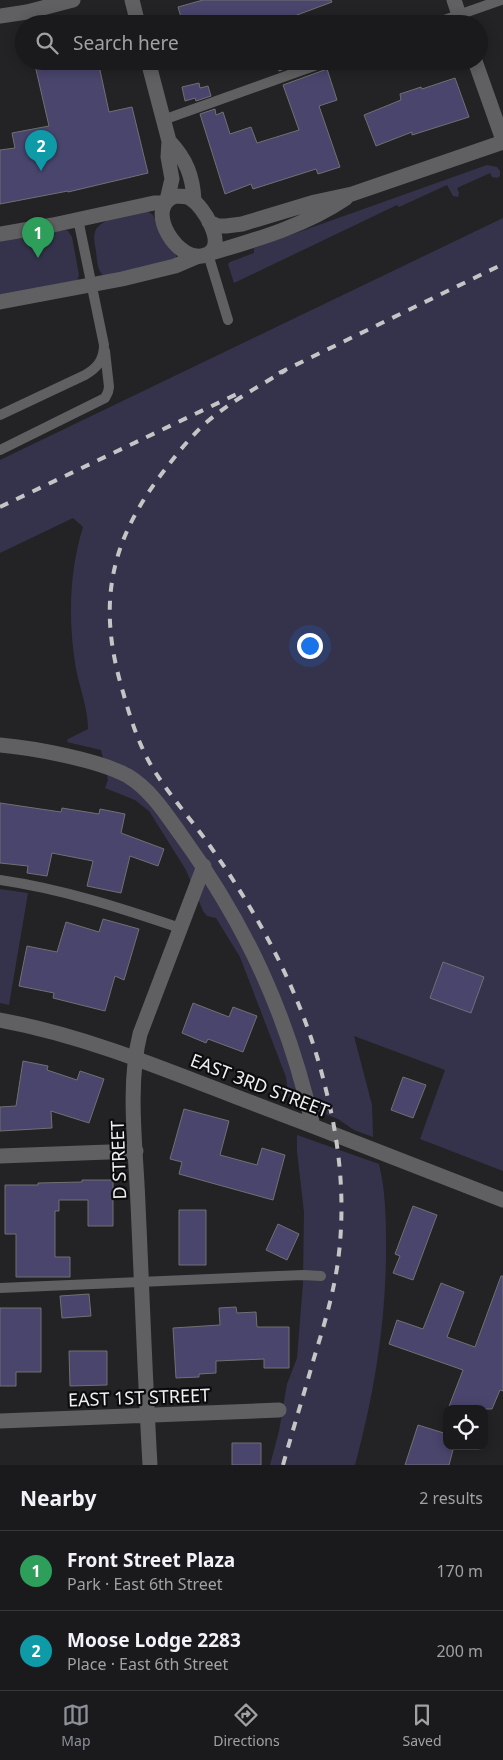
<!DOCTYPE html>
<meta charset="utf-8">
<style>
:root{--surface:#1a1a1c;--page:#232325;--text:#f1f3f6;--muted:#9fa1a3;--line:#38383b;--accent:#8c9099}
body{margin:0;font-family:"Noto Sans",sans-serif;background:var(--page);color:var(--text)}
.controls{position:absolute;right:15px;bottom:15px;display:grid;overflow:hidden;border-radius:10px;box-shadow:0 2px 12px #0003}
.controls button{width:45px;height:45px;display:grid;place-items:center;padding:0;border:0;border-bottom:1px solid var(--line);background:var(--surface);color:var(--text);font:25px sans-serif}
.you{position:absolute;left:309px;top:645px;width:18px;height:18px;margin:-12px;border:4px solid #fff;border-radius:50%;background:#1a73e8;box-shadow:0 0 0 8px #1a73e833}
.badge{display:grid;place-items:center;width:32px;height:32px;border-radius:50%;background:var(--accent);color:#fff;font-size:16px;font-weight:700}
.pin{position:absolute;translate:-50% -41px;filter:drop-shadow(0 1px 2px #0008)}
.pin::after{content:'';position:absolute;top:26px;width:18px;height:15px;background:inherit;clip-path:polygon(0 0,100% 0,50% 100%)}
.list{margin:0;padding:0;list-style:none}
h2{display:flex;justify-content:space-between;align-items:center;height:65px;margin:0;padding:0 20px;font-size:21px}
h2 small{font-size:16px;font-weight:400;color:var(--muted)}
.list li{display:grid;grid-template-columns:32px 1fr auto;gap:15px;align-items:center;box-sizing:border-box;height:80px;padding:0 20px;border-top:1px solid var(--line)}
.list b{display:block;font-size:19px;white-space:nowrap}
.list p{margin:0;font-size:16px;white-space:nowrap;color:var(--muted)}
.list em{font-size:16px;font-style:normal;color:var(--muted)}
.icon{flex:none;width:28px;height:28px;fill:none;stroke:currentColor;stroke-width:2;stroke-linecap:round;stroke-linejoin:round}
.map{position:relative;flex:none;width:503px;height:1465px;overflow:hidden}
.search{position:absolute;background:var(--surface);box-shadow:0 2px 12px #0003;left:15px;right:15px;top:15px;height:55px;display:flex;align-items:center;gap:12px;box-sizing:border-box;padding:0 18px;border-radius:28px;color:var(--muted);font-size:19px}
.sheet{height:225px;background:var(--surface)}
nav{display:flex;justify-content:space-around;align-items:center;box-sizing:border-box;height:70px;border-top:1px solid var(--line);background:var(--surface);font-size:14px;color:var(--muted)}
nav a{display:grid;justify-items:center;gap:2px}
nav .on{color:var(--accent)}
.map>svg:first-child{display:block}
.green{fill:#35334b}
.building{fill:#49456c;stroke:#707073}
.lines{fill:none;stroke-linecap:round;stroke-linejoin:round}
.lane{stroke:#606063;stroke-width:10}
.street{stroke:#606063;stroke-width:15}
.secondary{stroke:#606063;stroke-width:15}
.rail{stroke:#c5c5c6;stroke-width:4;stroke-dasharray:9 9;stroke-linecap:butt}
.labels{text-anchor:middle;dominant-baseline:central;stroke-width:4.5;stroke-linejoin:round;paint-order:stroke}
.street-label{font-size:18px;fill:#f0f0f1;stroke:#0c0c0e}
</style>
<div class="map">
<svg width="503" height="1465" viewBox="0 0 503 1465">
<rect width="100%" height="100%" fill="#232325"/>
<!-- green -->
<path class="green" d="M 487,165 L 497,167 L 500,171 L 500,176 L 497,178 L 492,177 L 490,173 L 457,188 L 459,193 L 458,197 L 453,196 L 447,185 L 399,207 L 397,205 L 234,283 L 228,264 L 230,262 L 254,253 L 254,248 Z
M 147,211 L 153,215 L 161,234 L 176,253 L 176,259 L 104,276 C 97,271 97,260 96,251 C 95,245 93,238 95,232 C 99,217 134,214 147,211 Z
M 503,218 L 503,1171 L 420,1139 L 445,1070 L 354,1036 L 372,1105 L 373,1137 L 354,1130 L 338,1119 L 289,1100 L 286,1077 L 240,957 L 216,918 L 207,916 L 203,911 L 186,870 L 149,811 L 135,800 L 105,788 L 108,780 L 101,750 L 67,742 L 68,739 L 88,729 C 88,709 80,689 76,669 C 68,621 69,572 83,527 L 73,518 L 0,553 L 0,460 Z
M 65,230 L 68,231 L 72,237 L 79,275 L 77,281 L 0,296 L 0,241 Z
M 0,889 L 28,893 L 9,1005 L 0,1003 Z
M 297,1135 L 379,1164 C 385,1189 386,1214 386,1240 C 387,1316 375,1391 355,1465 L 270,1465 L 279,1431 L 287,1384 L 297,1358 L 303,1283 L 304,1212 L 297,1151 Z"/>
<!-- building -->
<path class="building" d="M 203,0 L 331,0 L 332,2 L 273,24 L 183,24 L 178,7 Z
M 34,61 L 98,61 L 109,112 L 132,107 L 148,173 L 68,192 L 68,191 L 0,204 L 0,150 L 15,148 L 12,133 L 49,126 Z
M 276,61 L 307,61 L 279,71 Z
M 327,69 L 337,100 L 319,106 L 340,167 L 318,174 L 316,169 L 253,189 L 251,184 L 225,194 L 200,114 L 215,109 L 216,115 L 223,112 L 230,134 L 251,127 L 257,143 L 299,130 L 283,85 Z
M 455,78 L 469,117 L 412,135 L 412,132 L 376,146 L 364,115 L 401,100 L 400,94 L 421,87 L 422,89 Z
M 199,83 L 200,88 L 208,86 L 211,96 L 196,101 L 195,98 L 185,101 L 182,87 Z
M 0,803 L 61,812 L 62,808 L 99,814 L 100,809 L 125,814 L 121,833 L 164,849 L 158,866 L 130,856 L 121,893 L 87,886 L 93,861 L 52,853 L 47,876 L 27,873 L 28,866 L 0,863 Z
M 103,919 L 139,929 L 124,980 L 115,976 L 105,1011 L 53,998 L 54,993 L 19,986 L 27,946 L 57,952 L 66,922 L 99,932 Z
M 443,962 L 484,977 L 471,1013 L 430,998 Z
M 193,1003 L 229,1017 L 233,1007 L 257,1016 L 243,1052 L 208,1039 L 206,1043 L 182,1033 Z
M 23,1061 L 48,1066 L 47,1070 L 77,1080 L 80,1071 L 104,1079 L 89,1123 L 51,1111 L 52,1128 L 0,1131 L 0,1107 L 16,1106 Z
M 403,1077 L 426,1085 L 413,1118 L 391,1110 Z
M 184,1109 L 229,1121 L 220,1155 L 257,1165 L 262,1148 L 285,1155 L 273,1200 L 179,1174 L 182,1162 L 170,1159 Z
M 82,1180 L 113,1180 L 113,1226 L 88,1226 L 88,1200 L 59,1200 L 59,1211 L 55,1211 L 55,1257 L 70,1257 L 70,1277 L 16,1277 L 16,1234 L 5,1234 L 5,1185 L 38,1185 L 38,1183 L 82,1182 Z
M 413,1206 L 437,1215 L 413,1280 L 393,1273 L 400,1256 L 395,1254 Z
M 179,1210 L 206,1210 L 206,1265 L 179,1265 Z
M 278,1224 L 299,1234 L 287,1260 L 266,1250 Z
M 501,1276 L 503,1276 L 503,1391 L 500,1390 L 492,1409 L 448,1409 L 463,1370 L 389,1344 L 397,1320 L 423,1329 L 441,1283 L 464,1292 L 447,1337 L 475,1347 Z
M 89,1294 L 91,1316 L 62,1318 L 60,1296 Z
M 236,1307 L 237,1313 L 256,1312 L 257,1327 L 289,1327 L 289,1368 L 264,1368 L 264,1359 L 216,1361 L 216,1373 L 199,1374 L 199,1377 L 176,1378 L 173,1328 L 220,1325 L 219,1308 Z
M 0,1308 L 41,1308 L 41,1372 L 16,1372 L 16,1386 L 0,1386 Z
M 69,1351 L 107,1351 L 107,1385 L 70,1386 Z
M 418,1425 L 447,1434 L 447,1446 L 454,1446 L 449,1465 L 405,1465 Z
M 232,1443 L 261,1443 L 261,1465 L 232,1465 Z"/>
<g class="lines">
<!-- lane -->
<path class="lane" d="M 433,24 L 501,0
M 163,120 L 328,61
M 208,254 L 228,320
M 0,415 L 85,375 C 97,368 104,360 104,345 L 78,219
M 0,450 L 105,398 L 108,392 L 109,387 L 105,351
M 0,880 C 62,889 121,908 180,928
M 0,1288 L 303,1275 L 321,1276"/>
<!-- street -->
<path class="street" d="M 132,0 L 138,24
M 454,0 L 462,24
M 0,16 L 27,12 L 73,0
M 148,61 L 169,141 L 168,157 L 172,179 L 167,200
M 475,61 L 503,140
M 169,141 C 186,159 193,176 194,201
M 0,745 C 34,748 99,760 128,776 C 151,790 166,814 181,835 C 247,926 288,1016 313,1126
M 0,1020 C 81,1035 157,1066 234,1096 C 324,1130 414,1165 503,1200
M 0,1156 L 136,1151
M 0,1421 L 279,1410
M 150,1465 C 145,1378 142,1291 138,1204 C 136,1150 127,1086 140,1034 L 204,866"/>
<!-- secondary -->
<path class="secondary" d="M 176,196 C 182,196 187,196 191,199 C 203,206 227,244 208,254 C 180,269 141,206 176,196 Z
M 209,222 L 218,226 L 226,226 L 242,224 L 315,202 L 352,194 L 503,142
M 0,234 L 53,225 L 154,203 L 165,203
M 208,254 C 255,240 305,226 346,198
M 0,302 L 122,279 L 175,266 L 196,257"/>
<!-- rail -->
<path class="rail" d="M 279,373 L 503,264
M 0,507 L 237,394
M 283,1465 C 293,1429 304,1394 314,1358 C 323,1329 332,1299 337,1268 C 346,1209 341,1149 326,1090 C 305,1001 263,921 210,846 C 191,819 169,795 152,767 C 138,743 130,717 123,692 C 96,603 110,539 167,467 C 179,451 193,434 208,421 C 232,401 259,386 286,370"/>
</g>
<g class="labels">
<!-- street labels -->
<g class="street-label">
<text transform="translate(260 1085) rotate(21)">EAST 3RD STREET</text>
<text transform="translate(118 1160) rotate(-92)">D STREET</text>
<text transform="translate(139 1397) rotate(-2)">EAST 1ST STREET</text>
</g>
</g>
</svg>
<div class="controls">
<button><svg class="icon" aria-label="locate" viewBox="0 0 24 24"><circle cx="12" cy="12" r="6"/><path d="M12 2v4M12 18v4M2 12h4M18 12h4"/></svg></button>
</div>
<div class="you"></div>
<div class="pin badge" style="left:38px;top:258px;background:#2e9e5b">1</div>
<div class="pin badge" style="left:41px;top:171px;background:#0f9aa8">2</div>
<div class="search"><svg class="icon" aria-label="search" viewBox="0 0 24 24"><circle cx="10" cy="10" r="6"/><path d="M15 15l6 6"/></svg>Search here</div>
</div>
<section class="sheet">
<h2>Nearby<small>2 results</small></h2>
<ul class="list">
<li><span class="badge" style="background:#2e9e5b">1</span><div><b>Front Street Plaza</b><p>Park · East 6th Street</p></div><em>170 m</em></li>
<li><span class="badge" style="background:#0f9aa8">2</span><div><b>Moose Lodge 2283</b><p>Place · East 6th Street</p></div><em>200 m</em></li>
</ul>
</section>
<nav>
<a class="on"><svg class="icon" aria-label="map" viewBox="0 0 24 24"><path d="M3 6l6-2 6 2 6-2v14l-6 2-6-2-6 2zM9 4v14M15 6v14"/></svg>Map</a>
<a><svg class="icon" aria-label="directions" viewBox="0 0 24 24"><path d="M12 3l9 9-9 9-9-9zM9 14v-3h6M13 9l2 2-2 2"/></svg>Directions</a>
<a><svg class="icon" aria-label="saved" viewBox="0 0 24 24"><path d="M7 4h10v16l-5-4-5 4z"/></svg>Saved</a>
</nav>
